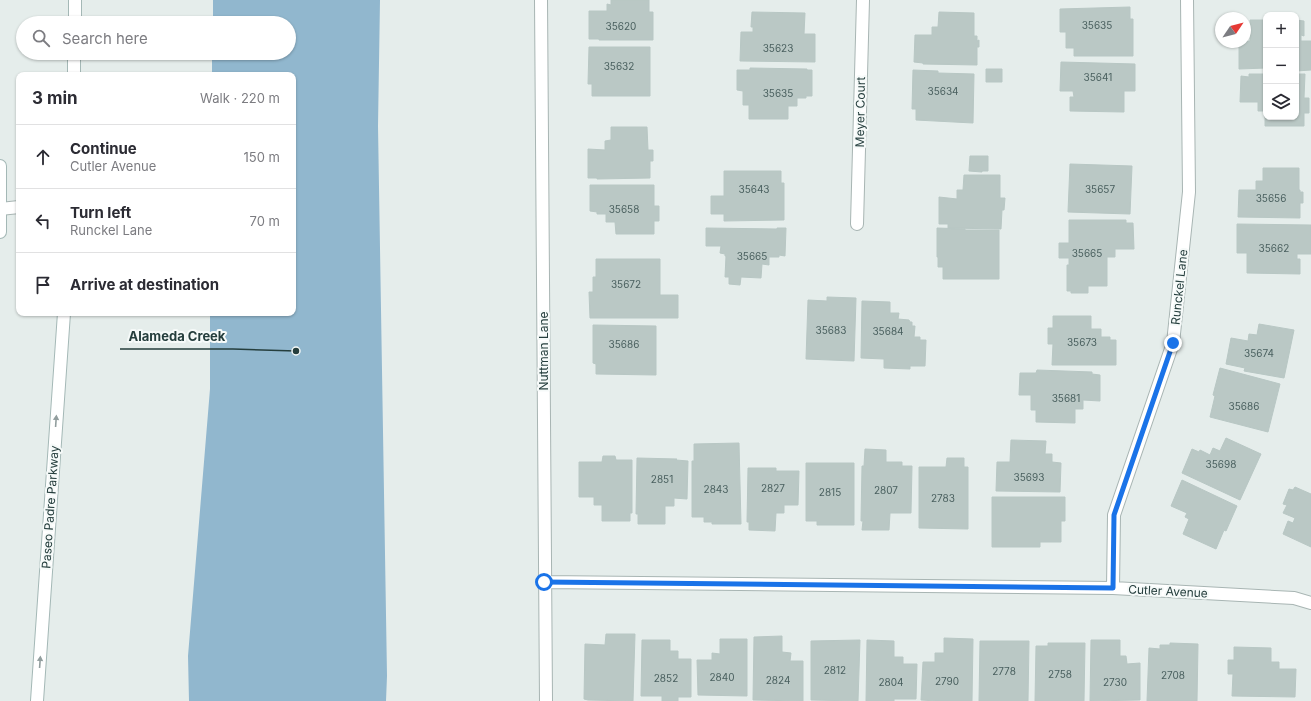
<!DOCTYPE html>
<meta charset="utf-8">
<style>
:root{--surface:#fff;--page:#f2f2f3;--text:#2b2b33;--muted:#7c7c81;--line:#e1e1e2}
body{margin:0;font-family:Inter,sans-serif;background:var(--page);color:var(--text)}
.controls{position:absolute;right:12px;top:12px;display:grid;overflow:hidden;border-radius:8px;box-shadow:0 1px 3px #0004}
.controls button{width:36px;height:36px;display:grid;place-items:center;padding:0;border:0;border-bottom:1px solid var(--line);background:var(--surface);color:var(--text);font:20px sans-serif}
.compass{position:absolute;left:1215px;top:12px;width:36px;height:36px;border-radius:50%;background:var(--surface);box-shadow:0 1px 3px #0004;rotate:55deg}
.stop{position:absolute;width:12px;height:12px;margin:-9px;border:3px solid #1a73e8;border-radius:50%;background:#fff}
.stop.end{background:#1a73e8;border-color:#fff;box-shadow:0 1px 4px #0008}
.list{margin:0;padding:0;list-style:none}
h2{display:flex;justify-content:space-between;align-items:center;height:52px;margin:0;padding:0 16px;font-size:17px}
h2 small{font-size:13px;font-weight:400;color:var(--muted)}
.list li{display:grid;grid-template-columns:26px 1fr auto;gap:12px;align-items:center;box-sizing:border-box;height:64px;padding:0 16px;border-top:1px solid var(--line)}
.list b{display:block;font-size:15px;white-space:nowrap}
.list p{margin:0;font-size:13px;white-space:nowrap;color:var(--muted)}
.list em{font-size:13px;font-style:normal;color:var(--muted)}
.icon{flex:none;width:22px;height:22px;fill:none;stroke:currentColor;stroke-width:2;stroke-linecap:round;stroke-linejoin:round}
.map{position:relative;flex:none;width:1311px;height:701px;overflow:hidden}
.search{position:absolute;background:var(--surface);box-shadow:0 1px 3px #0004;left:16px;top:16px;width:280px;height:44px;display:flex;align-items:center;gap:10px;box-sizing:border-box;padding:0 14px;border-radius:22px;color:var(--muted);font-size:15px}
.panel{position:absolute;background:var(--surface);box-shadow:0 1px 3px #0004;left:16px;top:72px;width:280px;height:244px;border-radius:8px}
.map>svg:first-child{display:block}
.water{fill:#91b7ce}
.building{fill:#bac8c5;stroke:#b8c7c4}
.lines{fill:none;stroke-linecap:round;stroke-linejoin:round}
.minor-casing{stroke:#a8b5b3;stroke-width:14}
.secondary-casing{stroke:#a4b8b6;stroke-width:14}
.minor{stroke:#fff;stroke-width:12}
.secondary{stroke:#fff;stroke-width:12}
.oneway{fill:#929e9e}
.route{stroke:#1a73e8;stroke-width:5}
.labels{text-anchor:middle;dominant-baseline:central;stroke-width:4;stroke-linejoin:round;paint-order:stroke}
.number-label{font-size:10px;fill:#4a605f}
.street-label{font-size:12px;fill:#253e3d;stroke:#f6faf9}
.leader{fill:none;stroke:#253e3d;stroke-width:1.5}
.callout-dot{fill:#253e3d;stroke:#f6faf9;stroke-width:1.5}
.callout-label{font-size:13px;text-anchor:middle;font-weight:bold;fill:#253e3d;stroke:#f6faf9;stroke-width:4;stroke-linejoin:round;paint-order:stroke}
</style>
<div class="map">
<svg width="1311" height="701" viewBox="0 0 1311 701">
<rect width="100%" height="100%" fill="#e5edeb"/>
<!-- water -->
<path class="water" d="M 213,0 L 380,0 L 378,126 L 387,676 L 386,701 L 189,701 L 188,656 L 210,389 L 210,313 L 293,313 L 293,75 L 212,75 L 212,53 L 289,53 L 289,23 L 213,23 Z"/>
<!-- building -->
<path class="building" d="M 611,0 L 649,0 L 649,12 L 653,12 L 653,40 L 599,40 L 599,39 L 589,39 L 589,11 L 607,11 L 607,4 L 611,5 Z
M 1130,7 L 1130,19 L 1133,19 L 1133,56 L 1074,56 L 1074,48 L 1066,48 L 1066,32 L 1060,32 L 1060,9 Z
M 752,12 L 805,13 L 804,34 L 815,34 L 815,62 L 740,61 L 741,32 L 753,32 L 753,27 L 751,27 Z
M 939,12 L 974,13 L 974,36 L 977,36 L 977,41 L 979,40 L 979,47 L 977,47 L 977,65 L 923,64 L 923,63 L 914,62 L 915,35 L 932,35 L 932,27 L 938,27 Z
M 1250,20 L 1266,20 L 1266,68 L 1239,69 L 1239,42 L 1250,41 Z
M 1296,20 L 1304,21 L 1304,36 L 1301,35 L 1301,41 L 1311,41 L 1311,70 L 1296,71 Z
M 589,47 L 650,47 L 650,96 L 592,96 L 592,84 L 588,84 Z
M 1061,62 L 1135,64 L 1135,91 L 1124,91 L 1124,112 L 1070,111 L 1070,97 L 1074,97 L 1073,91 L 1060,91 Z
M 750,68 L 807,69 L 807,70 L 812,70 L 812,96 L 806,96 L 806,98 L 797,98 L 797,106 L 788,106 L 788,119 L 749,119 L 749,105 L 743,105 L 743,91 L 737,90 L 737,70 L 750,70 Z
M 986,69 L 1002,69 L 1002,82 L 986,82 Z
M 913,70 L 938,71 L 938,73 L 974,74 L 973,123 L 916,120 L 916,109 L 912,109 Z
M 1249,74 L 1266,74 L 1266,117 L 1296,117 L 1296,74 L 1305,74 L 1304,98 L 1309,98 L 1309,113 L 1304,113 L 1304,126 L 1265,126 L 1265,111 L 1258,111 L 1258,102 L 1240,102 L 1241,76 L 1249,77 Z
M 611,127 L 647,127 L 648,150 L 653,150 L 653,161 L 650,161 L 650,178 L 597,179 L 597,178 L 588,178 L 588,149 L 605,150 L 605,141 L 611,140 Z
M 970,156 L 988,156 L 988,171 L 982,171 L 982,172 L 969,171 Z
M 1070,164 L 1132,166 L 1130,214 L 1068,212 Z
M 1263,168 L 1299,168 L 1299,190 L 1300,190 L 1300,192 L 1303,192 L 1303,203 L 1300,203 L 1300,218 L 1238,217 L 1239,190 L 1256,190 L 1256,181 L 1263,181 Z
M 724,171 L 781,171 L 781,183 L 784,183 L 784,220 L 724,221 L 724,214 L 711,214 L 711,196 L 724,196 Z
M 964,175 L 1000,175 L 1000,198 L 1005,198 L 1004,210 L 1002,210 L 1001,229 L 948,228 L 948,224 L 939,224 L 939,197 L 957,199 L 957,190 L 963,190 Z
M 590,185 L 654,185 L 654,206 L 659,206 L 659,221 L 654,221 L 654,234 L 616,234 L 615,222 L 606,222 L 606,214 L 597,214 L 597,212 L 590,211 Z
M 1069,220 L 1126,220 L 1126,223 L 1133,223 L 1134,249 L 1115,249 L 1115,257 L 1107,257 L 1107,286 L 1088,286 L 1088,293 L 1071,293 L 1071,291 L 1067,291 L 1067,265 L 1069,265 L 1069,258 L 1059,258 L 1059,243 L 1069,243 Z
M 1237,224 L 1311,225 L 1311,254 L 1297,254 L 1297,259 L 1300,259 L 1300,274 L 1247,273 L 1247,253 L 1237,253 Z
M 706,228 L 777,229 L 777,228 L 786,228 L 785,256 L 779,255 L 779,257 L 769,257 L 769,265 L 762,264 L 761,278 L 741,277 L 740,285 L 729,284 L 729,277 L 725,277 L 726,256 L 725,256 L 725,254 L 720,253 L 721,246 L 706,246 Z
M 937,228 L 965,229 L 965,230 L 999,230 L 999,279 L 943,279 L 943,267 L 938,267 L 938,257 L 937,257 Z
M 596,259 L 660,259 L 660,295 L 678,295 L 678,318 L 590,318 L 589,292 L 593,292 L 593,277 L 596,277 Z
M 827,297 L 856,298 L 854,361 L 806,359 L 808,300 L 827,301 Z
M 862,301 L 890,302 L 890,313 L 899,313 L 898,319 L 909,320 L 910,322 L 912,322 L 912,326 L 915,326 L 914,337 L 920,337 L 920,340 L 926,340 L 925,366 L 910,366 L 910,369 L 884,368 L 884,359 L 861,358 Z
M 1053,316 L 1091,316 L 1091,329 L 1101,329 L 1101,337 L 1110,337 L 1110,340 L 1116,340 L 1116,365 L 1052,365 L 1053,344 L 1048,344 L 1048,328 L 1053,328 Z
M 1259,324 L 1294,330 L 1284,378 L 1244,371 L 1245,368 L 1226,364 L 1231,338 L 1248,341 L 1249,334 L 1257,335 Z
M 593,325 L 656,326 L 656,375 L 596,374 L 596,364 L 593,363 Z
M 1220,368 L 1280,384 L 1268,432 L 1210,417 L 1215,396 L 1213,395 Z
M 1037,370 L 1092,372 L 1092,374 L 1100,375 L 1100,401 L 1083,400 L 1083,409 L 1075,409 L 1075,423 L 1036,422 L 1036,410 L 1031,410 L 1031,395 L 1019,395 L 1020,373 L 1036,373 Z
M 1226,438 L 1261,454 L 1240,500 L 1182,473 L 1192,449 L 1199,452 L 1200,450 L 1210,455 L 1213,448 L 1220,451 Z
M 1011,440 L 1046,441 L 1045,454 L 1052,454 L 1052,462 L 1061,463 L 1060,492 L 996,491 L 997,462 L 1010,462 Z
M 739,443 L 741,524 L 712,524 L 712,522 L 704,522 L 704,517 L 692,517 L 692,461 L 694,461 L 694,444 Z
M 865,449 L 886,450 L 886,462 L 902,462 L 902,466 L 912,466 L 911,513 L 890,513 L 889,530 L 862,530 L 863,521 L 861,521 L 862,466 L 864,466 Z
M 603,456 L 615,456 L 616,460 L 632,460 L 632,513 L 630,513 L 630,521 L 602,521 L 602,505 L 594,505 L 594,497 L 579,497 L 579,462 L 602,462 Z
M 637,458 L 677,459 L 676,460 L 688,461 L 687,499 L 674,498 L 674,506 L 665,506 L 665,524 L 638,524 L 638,514 L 636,514 Z
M 947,458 L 964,458 L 964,467 L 968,467 L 968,529 L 919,528 L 919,467 L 946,467 Z
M 806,463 L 854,463 L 854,525 L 817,525 L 817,521 L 806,521 Z
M 748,468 L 776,468 L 776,471 L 799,471 L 798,505 L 784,505 L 784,513 L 776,513 L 775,531 L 749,530 L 749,522 L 747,522 Z
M 1182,480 L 1237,506 L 1226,531 L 1224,530 L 1216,549 L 1183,534 L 1189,519 L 1185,517 L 1187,513 L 1171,506 Z
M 1295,487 L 1311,494 L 1311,547 L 1283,534 L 1288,521 L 1293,523 L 1295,518 L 1283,513 L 1287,505 L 1283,504 L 1289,489 L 1293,490 Z
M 992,497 L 1065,497 L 1065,521 L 1061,521 L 1061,542 L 1040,542 L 1040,547 L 992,547 Z
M 606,634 L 635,634 L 633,701 L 588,700 L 584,699 L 585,644 L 605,645 Z
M 782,636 L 782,652 L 791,653 L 790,661 L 803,661 L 803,701 L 753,700 L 754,637 Z
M 944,638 L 973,639 L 972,701 L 936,701 L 921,700 L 923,662 L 935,662 L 935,653 L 944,653 Z
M 720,639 L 747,639 L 747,696 L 698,695 L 697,660 L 712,660 L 712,653 L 720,654 Z
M 642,640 L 670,640 L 670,651 L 678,651 L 678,659 L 691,659 L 691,697 L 678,697 L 678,701 L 662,701 L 662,696 L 641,696 Z
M 860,640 L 858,701 L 811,700 L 811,641 Z
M 867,640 L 894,641 L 894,657 L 903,657 L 903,664 L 917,664 L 916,699 L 894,699 L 894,701 L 866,701 Z
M 1091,640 L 1120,640 L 1120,656 L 1126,656 L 1127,664 L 1140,663 L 1140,700 L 1090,701 Z
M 980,641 L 1029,641 L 1028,701 L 979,701 Z
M 1048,643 L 1085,643 L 1084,701 L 1035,701 L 1036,646 L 1048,646 Z
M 1170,643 L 1198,644 L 1197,701 L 1147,701 L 1149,648 L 1160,649 L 1160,645 L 1170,645 Z
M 1234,647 L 1271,648 L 1271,662 L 1279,662 L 1279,669 L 1296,669 L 1295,697 L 1232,696 L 1233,674 L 1228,674 L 1228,660 L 1234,660 Z"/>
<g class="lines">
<!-- minor casing -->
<g class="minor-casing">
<path id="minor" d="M 541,0 L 546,701
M 0,209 L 19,207
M 857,224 L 863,0
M 544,582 L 1113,588 L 1294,598 L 1311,603
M 1113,588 L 1114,515 L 1173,343 L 1189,192 L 1187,0"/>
</g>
<!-- secondary casing -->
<g class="secondary-casing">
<path id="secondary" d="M 75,23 L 75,0
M 74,75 L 74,53
M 0,166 L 0,232
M 37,701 L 64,313"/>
</g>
<!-- minor -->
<use href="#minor" class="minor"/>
<!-- secondary -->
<use href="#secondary" class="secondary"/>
</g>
<!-- one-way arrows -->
<defs><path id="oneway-solid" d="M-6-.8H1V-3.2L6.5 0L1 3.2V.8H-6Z"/></defs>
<g class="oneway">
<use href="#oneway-solid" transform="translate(56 421) rotate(-86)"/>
<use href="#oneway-solid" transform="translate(40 662) rotate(-86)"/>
</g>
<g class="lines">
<!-- route -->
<path class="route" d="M 544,582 L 1113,588 L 1114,515 L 1173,343"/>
</g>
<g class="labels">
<!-- number labels -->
<g class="number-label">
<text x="1097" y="25">35635</text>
<text x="621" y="26">35620</text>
<text x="778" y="48">35623</text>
<text x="619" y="66">35632</text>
<text x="1098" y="77">35641</text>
<text x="943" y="91">35634</text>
<text x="778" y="93">35635</text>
<text x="754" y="189">35643</text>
<text x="1100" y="189">35657</text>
<text x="1271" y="198">35656</text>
<text x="624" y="209">35658</text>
<text x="1274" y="248">35662</text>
<text x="1087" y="253">35665</text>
<text x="752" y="256">35665</text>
<text x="626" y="284">35672</text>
<text x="831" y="330">35683</text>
<text x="888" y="331">35684</text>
<text x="1082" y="342">35673</text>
<text x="624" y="344">35686</text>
<text x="1259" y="353">35674</text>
<text x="1066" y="398">35681</text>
<text x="1244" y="406">35686</text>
<text x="1221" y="464">35698</text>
<text x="1029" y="477">35693</text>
<text x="662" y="479">2851</text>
<text x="773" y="488">2827</text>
<text x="716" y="489">2843</text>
<text x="886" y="490">2807</text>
<text x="830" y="492">2815</text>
<text x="943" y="498">2783</text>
<text x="835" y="670">2812</text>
<text x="1004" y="671">2778</text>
<text x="1060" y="674">2758</text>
<text x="1173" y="675">2708</text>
<text x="722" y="677">2840</text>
<text x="666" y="678">2852</text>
<text x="778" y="680">2824</text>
<text x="947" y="681">2790</text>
<text x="891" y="682">2804</text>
<text x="1115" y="682">2730</text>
</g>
<!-- street labels -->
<g class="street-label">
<text transform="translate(860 112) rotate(-89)">Meyer Court</text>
<text transform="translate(1179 287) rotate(-84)">Runckel Lane</text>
<text transform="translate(543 351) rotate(-90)">Nuttman Lane</text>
<text transform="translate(50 507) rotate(-86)">Paseo Padre Parkway</text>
<text transform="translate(1168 591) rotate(3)">Cutler Avenue</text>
</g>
</g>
<!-- callouts -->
<path class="leader" d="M296 351L233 349H120"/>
<circle class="callout-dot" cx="296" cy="351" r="4"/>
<g class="callout-label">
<text x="177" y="341">Alameda Creek</text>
</g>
</svg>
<div class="controls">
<button>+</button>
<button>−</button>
<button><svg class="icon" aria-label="layers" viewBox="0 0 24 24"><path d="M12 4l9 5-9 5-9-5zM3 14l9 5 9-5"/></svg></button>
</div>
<svg class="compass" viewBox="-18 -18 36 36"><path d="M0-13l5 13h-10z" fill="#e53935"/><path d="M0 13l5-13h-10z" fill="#7c7c81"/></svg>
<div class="stop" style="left:544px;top:582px"></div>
<div class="stop end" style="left:1173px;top:343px"></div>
<div class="search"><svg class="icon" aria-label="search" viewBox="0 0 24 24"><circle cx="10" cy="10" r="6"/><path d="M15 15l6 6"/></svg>Search here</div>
<section class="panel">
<h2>3 min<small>Walk · 220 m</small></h2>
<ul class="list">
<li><svg class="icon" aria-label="ahead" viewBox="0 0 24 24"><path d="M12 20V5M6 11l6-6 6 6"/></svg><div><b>Continue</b><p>Cutler Avenue</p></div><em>150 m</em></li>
<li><svg class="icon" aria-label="left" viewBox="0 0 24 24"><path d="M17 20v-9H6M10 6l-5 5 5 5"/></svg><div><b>Turn left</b><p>Runckel Lane</p></div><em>70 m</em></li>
<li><svg class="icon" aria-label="arrive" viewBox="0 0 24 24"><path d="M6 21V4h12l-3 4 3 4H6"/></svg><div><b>Arrive at destination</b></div></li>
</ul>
</section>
</div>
